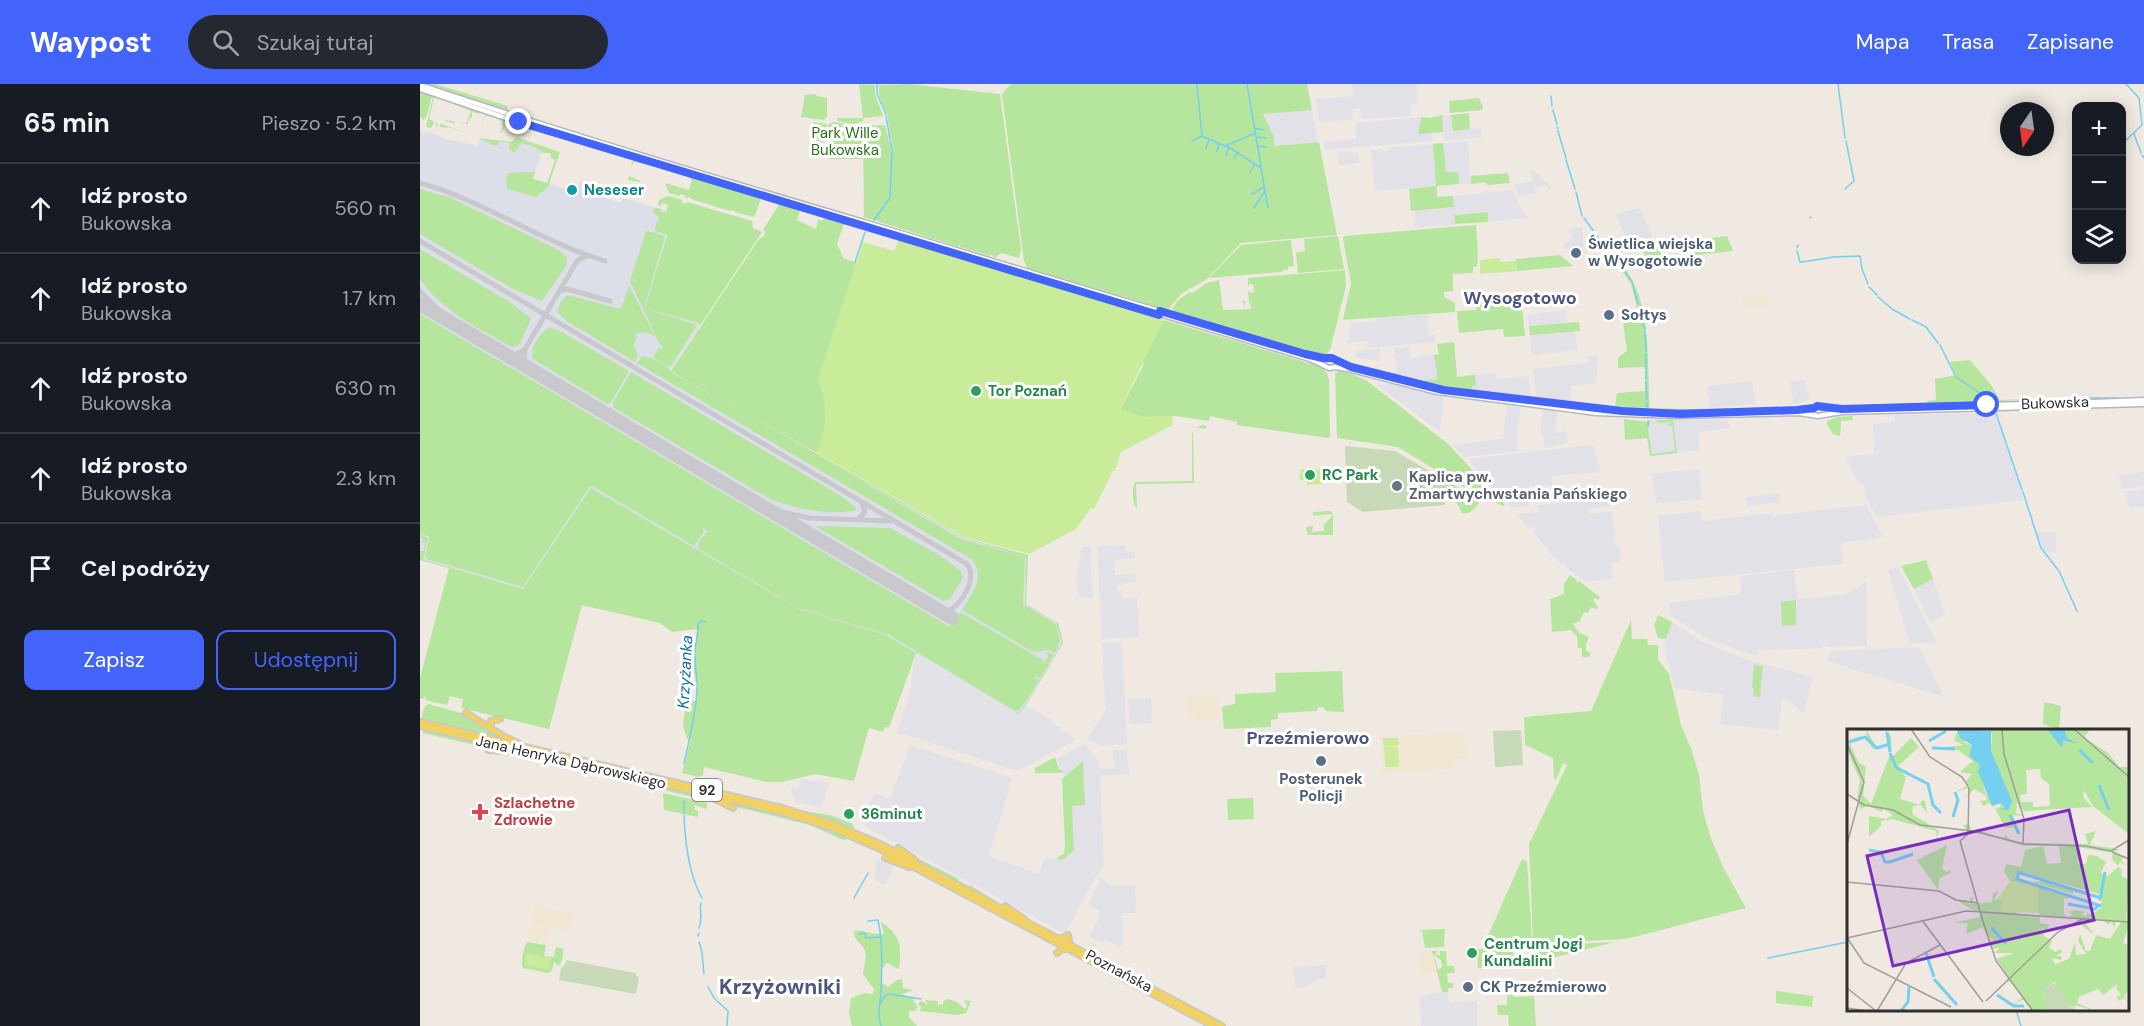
<!DOCTYPE html>
<html lang="pl">
<meta charset="utf-8">
<style>
:root{--surface:#171b24;--page:#242831;--text:#f1f3f6;--muted:#9ea1a6;--line:#363941;--accent:#4264fb}
body{margin:0;font-family:"DM Sans",sans-serif;background:var(--page);color:var(--text)}
.controls{position:absolute;right:18px;top:18px;display:grid;overflow:hidden;border-radius:12px;box-shadow:0 3px 15px #0003}
.controls button{width:54px;height:54px;display:grid;place-items:center;padding:0;border:0;border-bottom:2px solid var(--line);background:var(--surface);color:var(--text);font:30px sans-serif}
.compass{position:absolute;left:1580px;top:18px;width:54px;height:54px;border-radius:50%;background:var(--surface);box-shadow:0 3px 15px #0003;rotate:193deg}
.stop{position:absolute;width:18px;height:18px;margin:-14px;border:4px solid #4264fb;border-radius:50%;background:#fff}
.stop.end{background:#4264fb;border-color:#fff;box-shadow:0 2px 6px #0008}
.list{margin:0;padding:0;list-style:none}
h2{display:flex;justify-content:space-between;align-items:center;height:78px;margin:0;padding:0 24px;font-size:26px}
h2 small{font-size:20px;font-weight:400;color:var(--muted)}
.list li{display:grid;grid-template-columns:39px 1fr auto;gap:18px;align-items:center;box-sizing:border-box;height:90px;padding:0 24px;border-top:2px solid var(--line)}
.list b{display:block;font-size:22px;white-space:nowrap}
.list p{margin:0;font-size:20px;white-space:nowrap;color:var(--muted)}
.list em{font-size:20px;font-style:normal;color:var(--muted)}
.actions{display:flex;gap:12px;padding:18px 24px}
.actions a{flex:1;padding:14px 0;border:2px solid var(--accent);border-radius:12px;text-align:center;font-size:21px;color:var(--accent)}
.actions .main{background:var(--accent);color:#fff}
.icon{flex:none;width:33px;height:33px;fill:none;stroke:currentColor;stroke-width:2;stroke-linecap:round;stroke-linejoin:round}
.map{position:relative;flex:none;width:1724px;height:942px;overflow:hidden}
header{display:flex;align-items:center;gap:36px;box-sizing:border-box;height:84px;padding:0 30px;background:var(--accent);color:#fff}
header strong{font-size:28px}
nav{display:flex;gap:33px;margin-inline-start:auto;font-size:21px}
.search{width:420px;height:54px;background:var(--page);display:flex;align-items:center;gap:15px;box-sizing:border-box;padding:0 21px;border-radius:33px;color:var(--muted);font-size:22px}
main{display:flex}
aside{flex:1;background:var(--surface)}
.map>svg:first-child{display:block}
.industrial{fill:#e3e1e8}
.education{fill:#f0e6d1}
.airport{fill:#dcdee8}
.green{fill:#b6e59e}
.cemetery{fill:#c8d9b8}
.pitch{fill:#c9ec9a}
.lines{fill:none;stroke-linecap:round;stroke-linejoin:round}
.stream{stroke:#75cff0;stroke-width:1.5}
.taxiway{stroke:#c9c8cc;stroke-width:5}
.runway{stroke:#c9c8cc;stroke-width:14}
.secondary-casing{stroke:#b4b7c1;stroke-width:7}
.primary-casing{stroke:#c9c9c9;stroke-width:8}
.secondary{stroke:#fff;stroke-width:4}
.primary{stroke:#f2d163;stroke-width:4.5}
.route{stroke:#4264fb;stroke-width:8}
.culture-dot{fill:#0f9aa8;stroke:#fff;stroke-width:2}
.service-dot{fill:#5c6f8a;stroke:#fff;stroke-width:2}
.leisure-dot{fill:#2e9e5b;stroke:#fff;stroke-width:2}
.worship-dot{fill:#6b7280;stroke:#fff;stroke-width:2}
.health-dot{fill:#e0444e;stroke:#fff;stroke-width:2}
.labels{text-anchor:middle;dominant-baseline:central;stroke-width:6;stroke-linejoin:round;paint-order:stroke}
.shield{fill:#fff;stroke:#6d6d6d;stroke-width:1.5}
.shield-label{font-size:14px;font-weight:bold;fill:#2e2e2e}
.park-label{font-size:15px;fill:#2c6e1b;stroke:#fff}
.culture-label{font-size:15px;font-weight:bold;fill:#0d838f;stroke:#fff;text-anchor:start}
.service-label{font-size:15px;font-weight:bold;fill:#4e5e75;stroke:#fff;text-anchor:start}
.leisure-label{font-size:15px;font-weight:bold;fill:#27864d;stroke:#fff;text-anchor:start}
.street-label{font-size:15px;fill:#2e2e2e;stroke:#fff}
.worship-label{font-size:15px;font-weight:bold;fill:#5b616d;stroke:#fff;text-anchor:start}
.health-label{font-size:15px;font-weight:bold;fill:#be3a42;stroke:#fff;text-anchor:start}
.water-label{font-size:16px;font-style:italic;fill:#0d6fa3;stroke:#fff}
.quarter-label{font-size:18px;font-weight:bold;fill:#4d5680;stroke:#fff}
.district-label{font-size:21px;font-weight:bold;fill:#4d5680;stroke:#fff}
.inset-river{fill:none;stroke:#75cff0;stroke-width:3}
.inset-road{fill:none;stroke:#a29e99;stroke-width:1.5}
.view{fill:#7b2cbf;fill-opacity:0.15;stroke:#7b2cbf;stroke-width:3}
.inset-edge{fill:none;stroke:#2e2e2e;stroke-width:3}
</style>
<header>
<strong>Waypost</strong>
<div class="search"><svg class="icon" aria-label="search" viewBox="0 0 24 24"><circle cx="10" cy="10" r="6"/><path d="M15 15l6 6"/></svg>Szukaj tutaj</div>
<nav><a>Mapa</a><a>Trasa</a><a>Zapisane</a></nav>
</header>
<main>
<aside>
<h2>65 min<small>Pieszo · 5.2 km</small></h2>
<ul class="list">
<li><svg class="icon" aria-label="ahead" viewBox="0 0 24 24"><path d="M12 20V5M6 11l6-6 6 6"/></svg><div><b>Idź prosto</b><p>Bukowska</p></div><em>560 m</em></li>
<li><svg class="icon" aria-label="ahead" viewBox="0 0 24 24"><path d="M12 20V5M6 11l6-6 6 6"/></svg><div><b>Idź prosto</b><p>Bukowska</p></div><em>1.7 km</em></li>
<li><svg class="icon" aria-label="ahead" viewBox="0 0 24 24"><path d="M12 20V5M6 11l6-6 6 6"/></svg><div><b>Idź prosto</b><p>Bukowska</p></div><em>630 m</em></li>
<li><svg class="icon" aria-label="ahead" viewBox="0 0 24 24"><path d="M12 20V5M6 11l6-6 6 6"/></svg><div><b>Idź prosto</b><p>Bukowska</p></div><em>2.3 km</em></li>
<li><svg class="icon" aria-label="arrive" viewBox="0 0 24 24"><path d="M6 21V4h12l-3 4 3 4H6"/></svg><div><b>Cel podróży</b></div></li>
</ul>
<div class="actions"><a class="main">Zapisz</a><a>Udostępnij</a></div>
</aside>
<div class="map">
<svg width="1724" height="942" viewBox="0 0 1724 942">
<rect width="100%" height="100%" fill="#efe9e1"/>
<!-- industrial -->
<path class="industrial" d="M 932,0 L 997,0 L 998,19 L 991,20 L 991,32 L 941,35 L 940,24 L 932,25 L 933,36 L 899,38 L 896,15 L 933,12 Z
M 892,26 L 898,56 L 897,58 L 854,62 L 854,53 L 847,41 L 843,30 Z
M 1031,31 L 1033,47 L 1061,44 L 1062,53 L 1024,56 L 1022,32 Z
M 1001,33 L 998,49 L 1012,48 L 1013,57 L 905,66 L 904,58 L 936,55 L 935,39 Z
M 1048,57 L 1051,100 L 1039,100 L 1038,88 L 1026,89 L 1023,59 Z
M 1013,60 L 1016,102 L 955,107 L 951,65 L 956,66 L 962,64 L 962,67 L 968,66 L 969,64 Z
M 931,67 L 933,69 L 938,68 L 940,79 L 919,81 L 917,68 Z
M 1113,85 L 1131,103 L 1129,105 L 1125,101 L 1115,103 L 1116,109 L 1099,112 L 1094,101 L 1113,97 L 1110,86 Z
M 1093,106 L 1100,124 L 1107,131 L 1106,134 L 1068,138 L 1067,128 L 1035,130 L 1035,140 L 1022,142 L 1021,140 L 995,144 L 994,127 L 1033,123 L 1033,112 Z
M 1220,124 L 1234,157 L 1226,158 L 1224,155 L 1220,158 L 1209,159 L 1195,130 Z
M 1162,143 L 1164,163 L 1144,165 L 1143,162 L 1153,153 L 1146,145 Z
M 1146,226 L 1147,239 L 1109,242 L 1107,232 L 1110,230 Z
M 1007,230 L 1009,251 L 1015,251 L 1016,258 L 948,264 L 947,257 L 927,259 L 931,239 L 943,238 L 945,241 L 945,238 L 957,237 L 957,234 Z
M 1155,247 L 1157,266 L 1112,271 L 1110,251 Z
M 989,263 L 991,274 L 1014,271 L 1019,295 L 997,297 L 967,289 L 977,287 L 976,274 L 973,274 L 974,264 Z
M 960,265 L 960,277 L 936,274 L 936,267 Z
M 1178,271 L 1176,299 L 1151,302 L 1151,309 L 1148,318 L 1133,317 L 1116,312 L 1113,285 L 1168,279 L 1167,272 Z
M 1076,289 L 1077,295 L 1109,292 L 1111,313 L 1062,309 L 1052,306 L 1051,291 Z
M 1384,296 L 1390,315 L 1374,321 L 1370,297 Z
M 1332,297 L 1335,320 L 1290,324 L 1287,302 Z
M 969,300 L 1024,313 L 1020,348 L 957,301 Z
M 1087,321 L 1101,323 L 1097,353 L 1099,367 L 1047,373 L 1044,373 L 1032,361 L 1083,355 Z
M 1123,326 L 1137,327 L 1135,349 L 1146,347 L 1148,359 L 1125,364 L 1123,351 L 1120,351 Z
M 1575,329 L 1599,398 L 1603,416 L 1456,433 L 1444,409 L 1445,404 L 1441,399 L 1439,399 L 1425,373 L 1454,370 L 1453,340 L 1475,338 L 1475,331 Z
M 1230,336 L 1307,336 L 1311,344 L 1278,348 L 1280,366 L 1232,372 L 1227,338 Z
M 1171,361 L 1173,362 L 1181,388 L 1132,392 L 1133,401 L 1108,403 L 1109,422 L 1089,424 L 1089,421 L 1063,392 L 1062,387 L 1058,388 L 1048,375 Z
M 1279,385 L 1282,415 L 1244,419 L 1240,418 L 1236,420 L 1232,390 Z
M 1724,388 L 1724,402 L 1702,405 L 1699,391 Z
M 1724,405 L 1724,423 L 1709,424 L 1705,408 Z
M 1359,409 L 1360,418 L 1327,422 L 1326,413 Z
M 1189,415 L 1190,422 L 1169,425 L 1170,430 L 1191,427 L 1196,448 L 1193,449 L 1195,449 L 1194,455 L 1197,463 L 1199,463 L 1201,478 L 1191,479 L 1192,495 L 1166,498 L 1146,484 L 1146,479 L 1141,480 L 1134,473 L 1112,447 L 1115,447 L 1114,443 L 1109,444 L 1096,430 L 1119,428 L 1118,421 Z
M 1446,421 L 1463,453 L 1421,459 L 1423,480 L 1245,498 L 1238,432 L 1280,427 L 1282,437 L 1353,429 L 1354,433 L 1357,431 Z
M 1615,448 L 1636,448 L 1636,469 L 1624,468 Z
M 706,461 L 706,468 L 715,468 L 715,474 L 695,476 L 695,491 L 716,490 L 716,498 L 698,500 L 698,507 L 702,507 L 702,514 L 717,514 L 719,553 L 682,555 L 677,462 Z
M 671,462 L 671,488 L 673,515 L 660,513 L 656,495 L 662,463 Z
M 1478,483 L 1517,558 L 1515,560 L 1494,559 L 1490,561 L 1468,485 Z
M 1374,486 L 1378,515 L 1424,511 L 1446,498 L 1447,562 L 1407,563 L 1403,561 L 1403,564 L 1339,566 L 1336,572 L 1290,556 L 1251,532 L 1249,519 L 1321,510 L 1320,492 Z
M 1513,495 L 1525,530 L 1510,538 L 1494,505 Z
M 1252,538 L 1281,557 L 1306,567 L 1306,569 L 1307,567 L 1325,575 L 1393,593 L 1383,630 L 1369,616 L 1362,615 L 1358,646 L 1300,640 L 1303,611 L 1254,604 L 1244,562 Z
M 702,558 L 707,660 L 680,662 L 667,655 L 687,624 L 685,623 L 682,559 Z
M 1499,563 L 1524,613 L 1407,577 L 1411,567 Z
M 495,570 L 597,630 L 605,621 L 632,636 L 632,639 L 641,644 L 640,646 L 654,653 L 655,656 L 600,686 L 591,685 L 491,652 L 478,650 L 477,648 L 490,610 Z
M 731,614 L 732,639 L 709,640 L 708,615 Z
M 665,660 L 679,679 L 679,685 L 694,684 L 693,666 L 706,665 L 709,690 L 680,692 L 684,782 L 672,799 L 645,850 L 445,742 L 444,736 L 454,709 L 470,715 L 490,661 L 592,694 L 569,772 L 618,790 L 625,775 L 647,773 L 644,693 L 637,675 Z
M 381,694 L 390,697 L 396,696 L 409,699 L 402,724 L 376,718 L 371,708 L 372,704 L 378,705 Z
M 457,776 L 474,783 L 465,801 L 454,795 Z
M 681,794 L 689,801 L 715,802 L 716,829 L 701,829 L 703,858 L 700,863 L 685,856 L 682,859 L 669,852 L 678,835 L 680,827 L 668,820 Z
M 906,881 L 906,894 L 900,895 L 881,904 L 875,904 L 874,883 Z
M 1028,908 L 1029,918 L 1057,917 L 1057,942 L 1001,942 L 999,913 L 1012,909 Z"/>
<!-- education -->
<path class="education" d="M 1347,211 L 1351,221 L 1323,223 L 1322,213 Z
M 798,611 L 800,635 L 777,636 L 774,631 L 768,632 L 767,613 Z
M 1044,648 L 1045,674 L 1032,675 L 1032,685 L 963,688 L 961,653 Z
M 115,821 L 130,824 L 130,827 L 135,828 L 136,825 L 153,829 L 149,847 L 111,840 Z
M 109,843 L 130,846 L 125,859 L 108,855 Z
M 1012,867 L 1018,888 L 999,889 L 998,868 Z"/>
<!-- airport -->
<path class="airport" d="M 3,47 L 2,53 L 6,47 L 29,56 L 56,61 L 56,67 L 60,54 L 71,58 L 87,57 L 99,61 L 100,57 L 123,64 L 113,95 L 147,105 L 146,110 L 152,112 L 155,111 L 161,96 L 167,98 L 168,96 L 178,101 L 177,106 L 180,108 L 179,112 L 201,119 L 203,114 L 247,127 L 247,150 L 226,223 L 281,240 L 252,285 L 376,359 L 544,454 L 608,471 L 606,520 L 638,539 L 643,559 L 608,618 L 598,630 L 465,551 L 104,506 L 0,476 L 0,48 Z"/>
<!-- green -->
<path class="green" d="M 4,0 L 15,0 L 88,22 L 87,27 L 88,27 L 86,28 Z
M 439,0 L 455,1 L 455,10 L 463,32 L 443,34 L 443,37 L 434,40 L 417,37 L 417,34 L 443,34 Z
M 489,0 L 580,10 L 601,166 L 599,174 L 581,169 L 575,174 L 571,170 L 570,172 L 540,163 L 540,160 L 539,163 L 444,133 L 443,42 L 465,41 L 471,65 L 473,65 L 467,30 L 459,11 L 459,1 Z
M 591,0 L 887,0 L 892,26 L 843,30 L 854,53 L 854,62 L 899,58 L 917,151 L 821,159 L 787,195 L 761,210 L 748,226 L 607,184 L 604,177 L 582,10 Z
M 0,7 L 83,35 L 86,40 L 81,49 L 79,47 L 81,47 L 83,42 L 81,36 L 68,32 L 64,33 L 61,43 L 65,31 L 60,28 L 59,30 L 52,28 L 52,33 L 49,35 L 45,48 L 31,44 L 20,43 L 20,40 L 24,41 L 26,36 L 35,38 L 35,40 L 26,37 L 24,41 L 45,48 L 47,40 L 36,37 L 46,39 L 51,27 L 16,13 L 14,14 L 9,35 L 18,40 L 16,44 L 16,39 L 14,39 L 11,44 L 6,43 L 13,12 L 12,12 L 6,34 L 3,36 L 0,33 Z
M 396,10 L 397,12 L 407,14 L 407,33 L 404,36 L 381,33 L 385,11 Z
M 1059,14 L 1063,23 L 1062,26 L 1030,29 L 1029,17 Z
M 1049,29 L 1050,45 L 1033,47 L 1031,31 Z
M 1022,31 L 1023,48 L 998,50 L 1001,33 L 1010,34 Z
M 394,38 L 407,40 L 406,55 L 404,58 L 394,56 L 394,52 L 391,51 Z
M 413,38 L 441,42 L 443,75 L 409,75 L 408,41 Z
M 96,53 L 140,68 L 128,103 L 116,113 L 87,105 L 86,92 L 89,89 L 115,88 L 113,95 L 127,99 L 135,76 L 131,74 L 130,69 L 122,69 L 122,66 L 120,67 L 113,62 L 101,59 L 95,68 L 90,67 L 89,58 L 78,58 L 79,61 L 73,61 L 59,54 C 70,56 82,56 92,58 Z
M 1023,59 L 1026,88 L 1038,88 L 1039,100 L 1017,102 L 1017,113 L 1033,112 L 1034,123 L 991,127 L 989,105 L 1016,102 L 1013,60 Z
M 217,75 L 225,79 L 234,80 L 341,114 L 335,132 L 333,133 L 315,128 L 314,126 L 310,127 L 271,115 L 270,113 L 265,114 L 266,112 L 261,110 L 260,112 L 249,109 L 245,99 L 269,106 L 272,96 C 263,87 229,81 215,78 L 212,80 L 209,92 L 220,97 L 219,98 L 208,96 L 212,78 Z
M 1088,89 L 1090,99 L 1067,101 L 1066,98 L 1051,100 L 1051,92 Z
M 0,105 L 31,114 L 137,165 L 146,172 L 147,181 L 122,217 L 93,205 L 0,150 Z
M 248,112 L 262,116 L 263,119 L 266,120 L 267,118 L 332,137 L 333,144 L 342,148 L 281,240 L 225,224 L 247,151 L 234,146 L 239,133 L 233,128 L 234,124 L 241,125 L 240,127 L 246,129 L 248,121 L 242,119 L 240,123 L 238,121 L 239,116 Z
M 360,119 L 380,126 L 377,136 L 396,145 L 398,137 L 397,135 L 402,137 L 406,132 L 426,139 L 423,142 L 417,160 L 424,175 L 436,178 L 410,332 L 397,369 L 333,333 L 544,454 L 608,471 L 606,520 L 638,539 L 643,559 L 608,618 L 598,630 L 496,569 L 469,644 L 465,643 L 463,648 L 449,644 L 434,697 L 395,690 L 362,698 L 346,698 L 284,683 L 283,691 L 278,693 L 262,689 L 271,655 L 267,655 L 263,642 L 266,617 L 276,617 C 277,608 276,602 275,593 C 272,577 276,560 277,545 L 252,548 L 240,539 L 162,521 L 129,645 L 41,624 L 43,615 L 30,612 L 27,621 L 6,616 L 5,612 L 3,615 L 0,614 L 0,594 L 29,484 L 0,476 L 0,467 L 4,467 L 5,458 L 1,459 L 3,456 L 0,451 L 8,454 L 3,474 L 5,476 L 103,505 L 171,404 L 379,525 L 466,551 L 595,628 L 599,628 L 608,617 L 642,559 L 636,538 L 605,520 L 606,473 L 543,454 L 375,360 L 251,287 L 339,155 L 344,152 L 345,147 L 343,146 Z
M 1068,128 L 1068,138 L 1035,140 L 1034,131 Z
M 1056,141 L 1058,173 L 1057,182 L 1053,183 L 1053,189 L 1033,190 L 1033,207 L 1024,208 L 1024,213 L 1035,219 L 1035,228 L 923,236 L 931,199 L 923,155 L 924,152 Z
M 226,147 L 236,149 L 245,152 L 224,224 L 277,241 L 250,283 L 233,273 L 239,264 L 241,265 L 243,263 L 240,261 L 210,197 Z
M 918,152 L 924,185 L 878,189 L 876,169 L 885,167 L 884,155 Z
M 1307,152 L 1313,167 L 1276,171 L 1270,157 Z
M 480,154 L 604,191 L 611,195 L 479,156 L 473,167 Z
M 871,156 L 874,182 L 868,183 L 868,186 L 863,186 L 862,188 L 789,194 L 821,161 Z
M 1221,160 L 1238,160 L 1242,173 L 1226,175 Z
M 1185,163 L 1187,163 C 1196,175 1208,187 1214,200 C 1231,233 1227,287 1230,324 L 1195,322 L 1197,309 L 1225,307 L 1225,283 L 1198,284 L 1198,273 L 1207,267 L 1202,230 L 1218,227 L 1211,200 Z
M 0,165 L 88,217 L 111,234 L 100,260 L 93,263 L 88,261 C 56,243 21,226 0,195 Z
M 1140,171 L 1153,182 L 1097,187 L 1096,175 Z
M 925,186 L 926,202 L 910,266 L 905,272 L 754,228 L 752,225 L 758,216 L 770,208 L 772,209 L 787,199 L 799,196 L 803,226 L 831,225 L 830,219 L 825,219 L 824,223 L 823,215 L 826,219 L 829,219 L 828,206 L 830,209 L 834,208 L 833,200 L 829,200 L 828,204 L 828,194 Z
M 615,197 L 621,197 L 735,231 L 737,234 L 899,282 L 907,289 L 909,296 L 909,290 L 910,353 L 908,354 L 817,341 L 817,338 L 790,332 L 789,337 L 756,332 L 723,333 L 700,326 L 724,280 Z
M 209,202 L 235,252 L 225,248 L 217,249 L 215,251 L 217,253 L 213,262 L 218,270 L 215,278 L 148,238 L 137,228 L 140,219 L 147,211 L 201,225 Z
M 1101,213 L 1105,252 L 1084,253 L 1083,245 L 1039,249 L 1037,227 L 1056,226 L 1056,217 Z
M 0,230 L 530,543 L 540,528 L 623,576 L 622,580 L 628,573 L 627,568 L 634,570 L 620,595 L 616,591 L 615,594 L 619,596 L 607,616 L 598,626 L 595,627 L 469,551 L 378,524 L 277,464 L 282,453 L 286,452 L 285,449 L 288,448 L 283,444 L 283,449 L 274,462 L 172,402 L 169,404 L 103,503 L 7,475 L 5,471 L 10,453 L 0,450 Z
M 1159,238 L 1160,247 L 1110,251 L 1109,242 Z
M 129,243 L 142,248 L 209,287 L 191,318 L 187,320 L 113,275 C 109,264 120,249 129,243 Z
M 1034,258 L 1037,293 L 1055,291 L 1056,301 L 1052,302 L 1052,306 L 997,297 L 1018,295 L 1014,271 L 1019,270 L 1017,260 Z
M 223,272 C 233,274 246,279 251,288 L 541,455 L 605,473 L 603,520 L 636,540 L 640,557 L 635,569 L 628,566 L 613,568 L 542,526 C 552,510 567,492 551,475 L 217,279 Z
M 1550,276 L 1571,301 L 1580,316 L 1621,315 L 1580,317 L 1574,311 L 1569,317 L 1507,319 L 1507,317 L 1516,316 L 1515,295 L 1536,291 L 1530,278 Z
M 918,287 L 932,290 L 947,297 L 977,320 L 1029,361 L 1085,421 L 1083,422 L 1047,405 L 978,363 L 917,354 L 915,290 Z
M 211,288 L 421,412 L 436,424 L 436,426 C 407,432 377,425 350,415 L 194,324 L 193,319 Z
M 1432,332 L 1433,336 L 1421,337 L 1420,352 L 1413,350 L 1407,340 L 1407,337 L 1417,333 Z
M 1204,335 L 1227,338 L 1231,336 L 1228,345 L 1232,370 L 1255,367 L 1252,342 L 1247,341 L 1253,338 L 1239,339 L 1235,336 L 1253,336 L 1257,369 L 1230,372 L 1227,354 L 1205,356 Z
M 781,341 L 787,342 L 785,345 L 778,344 L 773,348 L 774,399 L 716,400 L 717,425 C 712,419 712,404 715,398 L 772,397 L 772,349 Z
M 1045,408 L 1060,417 C 1056,423 1051,431 1042,429 L 1037,419 L 1024,413 L 1041,414 Z
M 911,427 L 913,431 L 913,451 L 888,451 L 886,444 L 889,442 L 893,442 L 892,448 L 904,447 L 904,441 L 912,432 L 911,430 L 894,432 L 892,428 Z
M 395,442 L 470,444 L 519,471 L 541,487 L 543,494 L 530,515 L 523,517 Z
M 1506,476 L 1513,495 L 1494,505 L 1481,482 Z
M 1150,491 L 1157,496 L 1156,499 L 1159,497 L 1180,513 L 1178,516 L 1175,514 L 1173,516 L 1178,523 L 1176,525 L 1171,523 L 1168,529 L 1164,528 L 1160,537 L 1153,540 L 1159,549 L 1169,553 L 1166,560 L 1166,567 L 1171,569 L 1169,573 L 1162,573 L 1162,564 L 1158,564 L 1157,552 L 1151,546 L 1132,548 L 1130,515 L 1144,510 L 1144,500 Z
M 1376,516 L 1376,541 L 1362,542 L 1361,518 Z
M 1238,531 L 1252,538 L 1246,555 L 1238,554 L 1234,542 Z
M 1211,536 L 1212,555 L 1227,555 L 1228,561 L 1238,561 L 1238,575 L 1249,590 L 1261,641 L 1272,667 L 1279,691 L 1283,726 L 1290,752 L 1303,783 L 1326,824 L 1206,855 L 1116,859 L 1113,855 L 1109,760 L 1147,681 L 1143,679 L 1136,696 L 1134,695 L 1133,674 L 1105,661 L 1104,633 L 1171,627 Z
M 1334,581 L 1343,582 L 1340,613 L 1333,612 L 1334,604 L 1332,604 Z
M 922,587 L 924,628 L 906,627 L 903,623 L 898,623 L 897,627 L 858,629 L 858,635 L 851,636 L 851,643 L 804,645 L 802,623 L 815,620 L 815,610 L 856,608 L 855,589 Z
M 1624,618 L 1641,622 L 1639,646 L 1623,640 Z
M 8,620 L 49,631 L 83,654 L 62,649 L 62,647 L 60,648 L 1,636 L 4,624 Z
M 0,644 L 93,666 L 63,663 L 3,649 L 3,646 Z
M 635,673 L 639,685 L 644,687 L 640,689 L 615,689 L 615,684 Z
M 663,677 L 665,721 L 652,722 L 654,766 L 644,775 L 638,776 L 638,773 L 644,770 L 645,760 L 642,695 Z
M 171,685 L 276,710 L 306,721 L 168,688 Z
M 243,709 L 287,719 L 287,725 L 274,721 L 275,726 L 278,727 L 278,733 L 244,726 Z
M 833,714 L 834,735 L 808,736 L 807,715 Z
M 300,716 L 377,733 L 430,752 L 428,755 L 423,756 L 390,741 L 316,723 Z
M 371,725 L 410,731 L 433,740 L 434,743 L 433,745 L 394,731 Z
M 485,768 L 539,795 L 539,797 L 549,802 L 550,801 L 601,833 L 508,783 Z
M 1102,775 L 1107,777 L 1112,855 L 1108,860 L 1068,860 L 1068,852 Z
M 461,838 C 474,847 481,854 480,871 C 480,877 481,880 478,885 L 467,879 L 461,886 L 462,899 L 468,903 L 477,896 L 482,895 L 483,904 L 494,906 L 482,910 L 493,915 L 498,924 L 495,927 L 489,927 L 489,933 L 497,942 L 432,942 L 429,929 L 431,914 L 445,909 L 453,910 L 454,905 L 443,890 C 444,882 448,872 444,865 C 440,858 434,856 434,847 C 444,846 453,851 464,850 Z
M 1025,845 L 1024,863 L 1005,864 L 1002,847 L 998,846 Z
M 107,858 L 126,861 L 124,872 L 134,873 L 136,863 L 144,865 L 142,876 L 139,882 L 134,878 L 132,886 L 128,889 L 103,884 C 100,878 104,864 107,858 Z
M 1195,858 L 1117,878 L 1119,886 L 1117,885 L 1116,862 Z
M 1093,863 L 1094,882 L 1058,884 L 1057,865 Z
M 1012,867 L 1018,867 L 1014,872 L 1018,886 L 1022,883 L 1021,876 L 1015,872 L 1017,870 L 1020,872 L 1020,867 L 1026,867 L 1027,882 L 1034,882 L 1035,889 L 1027,889 L 1028,899 L 1033,899 L 1033,904 L 1028,904 L 1028,908 L 1022,908 Z
M 1356,907 L 1393,912 L 1392,923 L 1356,919 Z
M 1087,911 L 1093,911 L 1094,913 L 1114,912 L 1116,942 L 1089,942 L 1088,931 L 1078,931 L 1077,921 L 1087,921 Z
M 527,915 L 537,918 L 545,925 L 547,922 L 544,916 L 551,917 L 546,929 L 537,931 L 500,927 L 501,923 L 498,920 L 501,917 L 508,921 L 505,916 L 518,917 L 518,923 L 520,920 L 523,921 L 523,918 Z"/>
<!-- cemetery -->
<path class="cemetery" d="M 925,362 L 975,367 L 1042,406 L 1038,412 L 1024,413 L 1025,421 L 943,428 L 927,418 Z
M 1101,646 L 1103,681 L 1075,683 L 1073,647 Z
M 146,876 L 216,889 L 216,892 L 219,893 L 216,910 L 139,896 L 141,884 L 145,881 Z"/>
<!-- pitch -->
<path class="pitch" d="M 479,156 L 744,236 L 700,325 L 723,333 L 752,332 L 753,341 L 701,368 L 695,387 L 692,387 C 687,401 680,412 674,425 L 671,424 L 656,445 L 609,470 L 544,453 L 397,369 C 406,339 409,325 398,295 L 443,158 L 474,167 Z
M 1079,174 L 1080,178 L 1096,177 L 1097,187 L 1060,190 L 1060,176 Z
M 881,385 L 901,386 L 902,400 L 887,401 L 887,395 L 879,397 Z
M 963,654 L 978,654 L 979,661 L 965,663 L 978,663 L 979,682 L 966,683 L 966,687 Z
M 107,869 L 131,874 L 128,886 L 105,881 Z"/>
<g class="lines">
<!-- stream -->
<path class="stream" d="M 457,0 L 457,10 L 466,30
M 777,0 L 782,52 L 810,64 L 841,84 L 848,124
M 827,0 L 841,82
M 1418,0 L 1425,54
M 1131,12 L 1132,22
M 1133,26 L 1137,40
M 466,32 L 470,55
M 1137,43 L 1138,45
M 834,44 L 844,46
M 1138,47 L 1146,74
M 1714,50 L 1721,69
M 826,53 L 834,50
M 836,53 L 846,54
M 470,57 L 472,65
M 772,57 L 782,52
M 1702,60 L 1722,41 L 1719,14 L 1706,0
M 805,62 L 824,54
M 838,62 L 846,63
M 786,64 L 789,56
M 797,67 L 799,59
M 806,71 L 809,63
M 1722,71 L 1724,74
M 814,75 L 818,68
M 1146,76 L 1155,105
M 830,88 L 834,81
M 1425,105 L 1434,97 L 1426,57
M 1156,108 L 1162,132
M 832,110 L 844,103
M 834,124 L 845,107
M 1164,134 L 1183,160
M 1390,134 L 1391,133
M 454,136 L 470,114 L 472,67
M 1186,163 L 1203,186
M 1377,164 L 1378,161
M 1377,167 L 1380,178 L 1382,178 L 1414,173 L 1440,172 L 1442,185 L 1448,200
M 435,178 L 445,148
M 1205,187 L 1213,199
M 1213,201 L 1218,220
M 1449,203 L 1457,211
M 1458,213 L 1472,225 L 1490,235
M 1219,223 L 1223,238
M 1492,236 L 1506,243 L 1518,259
M 1223,240 L 1225,245
M 1225,248 L 1226,267
M 1520,261 L 1535,291
M 1226,270 L 1226,285
M 1226,287 L 1226,295
M 1536,293 L 1570,316
M 1226,298 L 1227,316
M 1668,314 L 1696,314
M 1583,318 L 1653,317
M 1227,319 L 1227,323
M 1195,324 L 1202,325
M 1306,326 L 1365,325
M 1576,329 L 1602,406
M 1270,334 L 1338,332
M 1228,337 L 1228,342
M 1603,408 L 1621,464 L 1639,487 L 1657,527
M 264,680 C 269,655 276,632 277,606 C 278,593 274,581 275,568 C 275,558 279,549 278,540 L 281,537 L 286,538
M 264,717 L 264,721
M 264,729 L 264,722
M 264,731 C 265,759 269,791 282,814
M 434,814 L 448,789
M 448,837 L 458,836 C 463,860 462,884 461,909 C 460,921 457,930 461,942
M 279,844 C 283,833 279,828 281,819
M 439,850 L 445,849 L 446,854 L 461,853
M 278,852 L 279,849
M 279,858 L 282,868 L 284,890
M 1348,874 L 1428,858
M 288,903 L 294,914 L 308,927 L 307,942
M 461,918 L 466,911 L 469,910 L 501,915
M 1596,926 L 1601,942"/>
<!-- taxiway -->
<path class="taxiway" d="M 0,99 C 65,117 121,158 185,177
M 0,157 L 547,480 C 558,494 542,519 529,527 L 517,525
M 0,207 L 31,239
M 140,207 L 147,205 L 190,217
M 82,269 L 93,272 L 104,266
M 111,286 L 104,277 L 105,265 L 157,177 L 166,172
M 332,416 L 362,428 L 389,434 L 471,437
M 438,436 L 445,428 L 442,419"/>
<!-- runway -->
<path class="runway" d="M 0,220 L 532,534"/>
<!-- secondary casing -->
<g class="secondary-casing">
<path id="secondary" d="M 0,1 C 150,51 302,96 454,141 C 598,185 742,229 887,270 L 908,274
M 0,5 L 98,38 L 890,275 L 909,284 L 916,283 L 932,286 L 1017,308 L 1176,329 L 1255,332 L 1378,329 L 1398,332 L 1422,328 L 1724,320
M 907,275 L 912,274 L 919,279 C 1042,317 1178,331 1307,328
M 1622,320 L 1724,316
M 1568,321 L 1605,320
M 1448,324 L 1560,321
M 1368,327 L 1392,325 L 1397,322 L 1408,325 L 1428,325"/>
</g>
<!-- primary casing -->
<g class="primary-casing">
<path id="primary" d="M 46,629 L 83,652 L 98,659
M 0,638 L 362,724 L 413,740 L 462,761 L 802,942
M 0,642 L 361,728 L 410,743 L 458,764 L 793,942
M 71,645 L 71,637 L 80,635
M 68,666 L 96,668
M 291,713 L 313,724
M 478,764 L 495,776
M 465,774 L 489,783
M 585,822 L 604,835
M 638,854 L 643,854 L 648,851 L 650,861
M 637,869 L 642,865 L 648,865"/>
</g>
<!-- secondary -->
<use href="#secondary" class="secondary"/>
<!-- primary -->
<use href="#primary" class="primary"/>
</g>
<g class="lines">
<!-- route -->
<path class="route" d="M 99,38 L 739,231 L 740,227 L 885,270 L 903,274 L 912,274 L 931,283 L 1023,306 L 1202,327 L 1260,330 L 1377,326 L 1394,324 L 1397,322 L 1422,325 L 1567,321"/>
</g>
<!-- markers -->
<circle class="culture-dot" cx="152" cy="106" r="6"/>
<g class="service-dot">
<circle cx="1156" cy="169" r="6"/>
<circle cx="1189" cy="231" r="6"/>
<circle cx="901" cy="677" r="6"/>
<circle cx="1048" cy="903" r="6"/>
</g>
<g class="leisure-dot">
<circle cx="556" cy="307" r="6"/>
<circle cx="890" cy="391" r="6"/>
<circle cx="429" cy="730" r="6"/>
<circle cx="1052" cy="869" r="6"/>
</g>
<circle class="worship-dot" cx="977" cy="402" r="6"/>
<path class="health-dot" d="M57 719h6v6h6v6h-6v6h-6v-6h-6v-6h6z"/>
<g class="labels">
<!-- shield labels -->
<rect class="shield" x="272" y="695" width="30" height="22" rx="4.5"/>
<g class="shield-label">
<text x="287" y="706">92</text>
</g>
<!-- park labels -->
<g class="park-label">
<text x="425" y="49">Park Wille<tspan x="425" dy="17">Bukowska</tspan></text>
</g>
<!-- culture labels -->
<g class="culture-label">
<text x="164" y="106">Neseser</text>
</g>
<!-- service labels -->
<g class="service-label">
<text x="1168" y="160">Świetlica wiejska<tspan x="1168" dy="17">w Wysogotowie</tspan></text>
<text x="1201" y="231">Sołtys</text>
<text x="901" y="695" text-anchor="middle">Posterunek<tspan x="901" dy="17">Policji</tspan></text>
<text x="1060" y="903">CK Przeźmierowo</text>
</g>
<!-- leisure labels -->
<g class="leisure-label">
<text x="568" y="307">Tor Poznań</text>
<text x="902" y="391">RC Park</text>
<text x="441" y="730">36minut</text>
<text x="1064" y="860">Centrum Jogi<tspan x="1064" dy="17">Kundalini</tspan></text>
</g>
<!-- street labels -->
<g class="street-label">
<text transform="translate(1635 319) rotate(-2)">Bukowska</text>
<text transform="translate(151 678) rotate(13)">Jana Henryka Dąbrowskiego</text>
<text transform="translate(699 887) rotate(28)">Poznańska</text>
</g>
<!-- worship labels -->
<g class="worship-label">
<text x="989" y="393">Kaplica pw.<tspan x="989" dy="17">Zmartwychwstania Pańskiego</tspan></text>
</g>
<!-- health labels -->
<g class="health-label">
<text x="74" y="719">Szlachetne<tspan x="74" dy="17">Zdrowie</tspan></text>
</g>
<!-- water labels -->
<g class="water-label">
<text transform="translate(265 588) rotate(-87)">Krzyżanka</text>
</g>
<!-- quarter labels -->
<g class="quarter-label">
<text x="1100" y="214">Wysogotowo</text>
<text x="888" y="654">Przeźmierowo</text>
</g>
<!-- district labels -->
<g class="district-label">
<text x="360" y="903">Krzyżowniki</text>
</g>
</g>
<!-- overview -->
<g transform="translate(1427 645)">
<rect width="282" height="282" fill="#efe9e1"/>
<path d="M 19,0 L 30,19 L 43,15 L 38,0 L 44,7 L 45,21 L 43,15 L 30,20 L 26,20 L 18,9 L 2,13 L 12,34 L 19,38 L 16,67 L 24,75 L 43,25 L 46,27 L 64,9 L 72,18 L 50,38 L 60,42 L 55,44 L 59,48 L 53,70 L 73,76 L 75,71 L 78,72 L 80,84 L 74,76 L 66,77 L 65,85 L 91,101 L 92,102 L 90,109 L 89,102 L 45,90 L 34,92 L 34,97 L 22,108 L 22,87 L 39,90 L 46,86 L 36,79 L 35,83 L 21,77 L 13,80 L 10,70 L 13,51 L 0,21 L 0,12 L 11,8 L 18,8 L 20,9 ZM 111,0 L 118,13 L 118,14 L 125,16 L 122,27 L 133,36 L 138,63 L 148,78 L 141,74 L 136,77 L 133,72 L 140,71 L 138,66 L 127,60 L 122,66 L 113,71 L 121,66 L 121,59 L 108,63 L 120,57 L 119,52 L 125,45 L 113,43 L 126,32 L 111,21 L 92,19 L 117,16 L 107,12 ZM 141,0 L 243,0 L 237,8 L 261,24 L 272,38 L 282,38 L 282,105 L 246,77 L 237,61 L 236,68 L 245,78 L 177,82 L 170,73 L 169,84 L 176,87 L 166,86 L 173,104 L 169,105 L 169,98 L 158,99 L 148,79 L 154,78 L 152,73 L 164,73 L 144,21 L 145,5 ZM 193,40 L 194,49 L 202,55 L 203,77 L 186,78 L 186,73 L 174,73 L 173,66 L 180,65 L 179,41 ZM 122,95 L 125,102 L 133,103 L 130,100 L 155,110 L 159,106 L 163,111 L 176,114 L 241,115 L 238,105 L 249,102 L 243,116 L 271,120 L 268,124 L 282,130 L 276,128 L 274,132 L 281,137 L 273,133 L 271,137 L 265,130 L 266,124 L 231,118 L 231,135 L 239,135 L 241,126 L 250,127 L 259,133 L 254,144 L 261,147 L 271,138 L 275,140 L 274,147 L 282,151 L 279,191 L 282,194 L 275,192 L 282,195 L 276,214 L 282,216 L 282,261 L 277,267 L 282,275 L 277,269 L 272,272 L 269,268 L 274,266 L 269,259 L 271,255 L 256,266 L 251,260 L 232,268 L 230,274 L 248,282 L 228,276 L 228,279 L 217,273 L 208,252 L 195,262 L 201,281 L 186,282 L 177,270 L 166,276 L 176,268 L 163,252 L 159,254 L 163,250 L 149,230 L 167,224 L 147,224 L 153,219 L 145,220 L 142,212 L 147,210 L 140,208 L 136,198 L 119,205 L 121,194 L 105,194 L 133,188 L 134,182 L 127,182 L 109,171 L 125,175 L 122,169 L 126,168 L 126,175 L 145,173 L 146,165 L 152,161 L 147,172 L 157,166 L 156,182 L 166,179 L 170,185 L 193,187 L 193,194 L 202,196 L 200,202 L 194,199 L 198,208 L 205,211 L 202,218 L 208,223 L 214,220 L 215,223 L 209,227 L 214,227 L 215,231 L 205,229 L 208,235 L 222,230 L 228,213 L 229,226 L 239,225 L 231,212 L 233,205 L 239,222 L 243,222 L 249,206 L 263,210 L 274,193 L 268,193 L 268,199 L 264,193 L 261,196 L 257,192 L 236,191 L 247,205 L 234,196 L 234,190 L 193,186 L 186,178 L 190,159 L 180,155 L 178,160 L 158,159 L 163,152 L 157,143 L 159,135 L 174,138 L 178,121 L 196,117 L 200,135 L 214,134 L 212,117 L 222,118 L 213,116 L 176,117 L 128,102 L 104,101 L 120,101 L 116,96 ZM 171,142 L 255,166 L 254,179 L 244,186 L 240,183 L 240,187 L 234,185 L 239,183 L 229,181 L 221,183 L 226,185 L 221,188 L 217,185 L 217,170 L 225,168 L 170,150 ZM 100,116 L 95,140 L 100,143 L 103,140 L 104,144 L 93,149 L 91,161 L 70,131 ZM 196,152 L 226,162 L 226,165 L 185,153 Z" fill="#b6e59e" fill-rule="evenodd"/>
<path d="M 209,253 L 217,273 L 231,282 L 201,282 L 195,261 Z" fill="#c8d9b8"/>
<path d="M 163,152 L 191,158 L 191,184 L 154,183 L 156,172 L 150,171 Z" fill="#c9ec9a"/>
<path d="M 110,0 L 144,2 L 144,21 L 165,73 L 161,81 L 152,80 L 158,79 L 154,74 L 145,77 L 131,42 L 133,36 L 122,27 L 125,16 L 113,9 ZM 200,0 L 218,0 L 219,8 L 230,15 L 216,11 L 215,19 Z" fill="#75cff0"/>
<path class="inset-river" d="M 40,3 L 43,23M 82,12 L 99,2M 2,13 L 18,8 L 30,19 L 43,15M 85,19 L 108,20M 232,21 L 246,34M 43,24 L 49,38 L 55,42M 56,42 L 81,55 L 86,76 L 94,84M 252,56 L 262,81M 163,86 L 172,105M 106,88 L 111,71 L 108,63M 22,121 L 34,123 L 38,133 L 43,133M 43,133 L 66,125M 170,143 L 254,169M 172,143 L 170,150 L 254,177M 253,171 L 258,143M 221,175 L 248,180 L 251,177M 145,199 L 159,215M 79,224 L 87,248M 87,250 L 110,276M 150,266 L 167,277 L 177,277M 54,282 L 61,273 L 62,258"/>
<path class="inset-road" d="M 64,0 L 83,28 L 115,48 L 121,57M 155,0 L 157,25 L 177,90 L 176,114M 227,0 L 282,48M 0,15 L 17,53 L 0,115M 0,65 L 17,76 L 46,81 L 73,96 L 126,102 L 177,115 L 238,117 L 264,122 L 282,111M 113,112 L 133,182M 113,112 L 121,105 L 122,58M 265,123 L 282,130M 0,153 L 92,162 L 109,171 L 131,174M 133,183 L 149,232 L 186,282M 75,191 L 136,273M 0,209 L 119,182 L 282,193M 1,210 L 17,234 L 104,278M 0,259 L 29,282M 139,272 L 211,203 L 234,191M 0,279 L 19,282M 30,282 L 59,234 L 93,216"/>
<path class="view" d="M 222,81 L 247,191 L 46,237 L 20,127 Z"/>
<rect width="282" height="282" class="inset-edge"/>
</g>
</svg>
<div class="controls">
<button>+</button>
<button>−</button>
<button><svg class="icon" aria-label="layers" viewBox="0 0 24 24"><path d="M12 4l9 5-9 5-9-5zM3 14l9 5 9-5"/></svg></button>
</div>
<svg class="compass" viewBox="-18 -18 36 36"><path d="M0-13l5 13h-10z" fill="#e53935"/><path d="M0 13l5-13h-10z" fill="#9ea1a6"/></svg>
<div class="stop" style="left:1567px;top:321px"></div>
<div class="stop end" style="left:99px;top:38px"></div>
</div>
</main>
